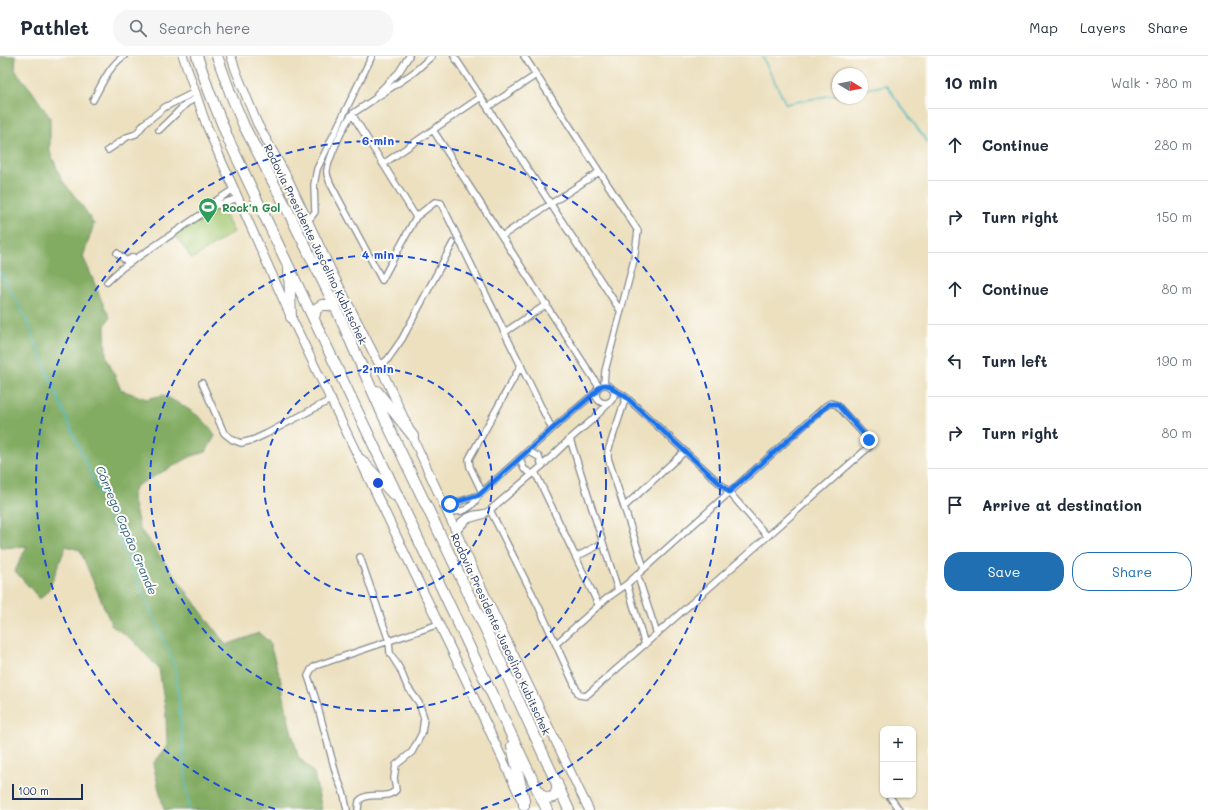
<!DOCTYPE html>
<meta charset="utf-8">
<style>
:root{--surface:#fff;--page:#f6f6f7;--text:#1f2937;--muted:#747a83;--line:#e0e1e3;--accent:#1f6fb2}
body{margin:0;font-family:Mali,sans-serif;background:var(--page);color:var(--text)}
.controls{position:absolute;right:12px;bottom:12px;display:grid;overflow:hidden;border-radius:8px;box-shadow:0 1px 3px #0004}
.controls button{width:36px;height:36px;display:grid;place-items:center;padding:0;border:0;border-bottom:1px solid var(--line);background:var(--surface);color:var(--text);font:20px sans-serif}
.compass{position:absolute;left:832px;top:12px;width:36px;height:36px;border-radius:50%;background:var(--surface);box-shadow:0 1px 3px #0004;rotate:100deg}
.scale{position:absolute;left:12px;bottom:10px;width:71px;box-sizing:border-box;padding-left:4px;border:2px solid #1b2f5e;border-top:0;font-size:11px;line-height:14px;white-space:nowrap;color:#1b2f5e;-webkit-text-stroke:3px #fdfcf7;paint-order:stroke}
.stop{position:absolute;width:12px;height:12px;margin:-9px;border:3px solid #1a73e8;border-radius:50%;background:#fff}
.stop.end{background:#1a73e8;border-color:#fff;box-shadow:0 1px 4px #0008}
.list{margin:0;padding:0;list-style:none}
h2{display:flex;justify-content:space-between;align-items:center;height:52px;margin:0;padding:0 16px;font-size:17px}
h2 small{font-size:13px;font-weight:400;color:var(--muted)}
.list li{display:grid;grid-template-columns:26px 1fr auto;gap:12px;align-items:center;box-sizing:border-box;height:72px;padding:0 16px;border-top:1px solid var(--line)}
.list b{display:block;font-size:15px;white-space:nowrap}
.list em{font-size:13px;font-style:normal;color:var(--muted)}
.actions{display:flex;gap:8px;padding:12px 16px}
.actions a{flex:1;padding:9px 0;border:1px solid var(--accent);border-radius:16px;text-align:center;font-size:14px;color:var(--accent)}
.actions .main{background:var(--accent);color:#fff}
.icon{flex:none;width:22px;height:22px;fill:none;stroke:currentColor;stroke-width:2;stroke-linecap:round;stroke-linejoin:round}
.map{position:relative;flex:none;width:928px;height:754px;overflow:hidden}
header{display:flex;align-items:center;gap:24px;box-sizing:border-box;height:56px;padding:0 20px;background:var(--surface);border-bottom:1px solid var(--line)}
header strong{font-size:19px}
nav{display:flex;gap:22px;margin-inline-start:auto;font-size:14px}
.search{width:280px;height:36px;background:var(--page);display:flex;align-items:center;gap:10px;box-sizing:border-box;padding:0 14px;border-radius:16px;color:var(--muted);font-size:15px}
main{display:flex}
aside{flex:1;background:var(--surface)}
.map>svg:first-child{display:block}
.green{fill:#a3c770;stroke:#5f7b67}
.forest{fill:#82ac62;stroke:#4e6e60}
.lines{fill:none;stroke-linecap:round;stroke-linejoin:round}
.stream{stroke:#4bb9c1;stroke-width:1.5}
.street-casing{stroke:#84888e;stroke-width:8}
.secondary-casing{stroke:#84888e;stroke-width:10}
.highway-casing{stroke:#84888e;stroke-width:12}
.street{stroke:#fff;stroke-width:5.5}
.secondary{stroke:#fff;stroke-width:8}
.highway{stroke:#fff;stroke-width:10}
.route{stroke:#1a73e8;stroke-width:5}
.ring{fill:none;stroke:#1d4ed8;stroke-width:2;stroke-dasharray:7 5}
.labels{text-anchor:middle;dominant-baseline:central;stroke-width:4;stroke-linejoin:round;paint-order:stroke}
.leisure-label{font-size:11px;font-weight:bold;fill:#27864d;stroke:#fdfcf7;text-anchor:start}
.street-label{font-size:11px;fill:#1b2f5e;stroke:#fdfcf7}
.water-label{font-size:12px;font-style:italic;fill:#2c5f81;stroke:#fdfcf7}
.centre{fill:#1d4ed8;stroke:#fdfcf7;stroke-width:2}
.ring-label{font-size:12px;text-anchor:middle;font-weight:bold;fill:#1d4ed8;stroke:#fdfcf7;stroke-width:4;stroke-linejoin:round;paint-order:stroke}
</style>
<header>
<strong>Pathlet</strong>
<div class="search"><svg class="icon" aria-label="search" viewBox="0 0 24 24"><circle cx="10" cy="10" r="6"/><path d="M15 15l6 6"/></svg>Search here</div>
<nav><a>Map</a><a>Layers</a><a>Share</a></nav>
</header>
<main>
<div class="map">
<svg width="928" height="754" viewBox="0 0 928 754">
<rect width="100%" height="100%" fill="#fdfcf7"/>
<filter id="ink" filterUnits="userSpaceOnUse"><feTurbulence type="fractalNoise" baseFrequency=".025" numOctaves="2"/><feDisplacementMap in="SourceGraphic" scale="8" xChannelSelector="R" yChannelSelector="G"/><feConvolveMatrix kernelMatrix="1 2 1 2 8 2 1 2 1" color-interpolation-filters="sRGB"/></filter>
<filter id="wash" filterUnits="userSpaceOnUse"><feTurbulence type="fractalNoise" baseFrequency=".012" numOctaves="4" result="noise"/><feDisplacementMap in="SourceGraphic" scale="16" xChannelSelector="R" yChannelSelector="G"/><feGaussianBlur stdDeviation="0.9" result="paint"/><feColorMatrix in="noise" values="0 0 0 0 0 0 0 0 0 0 0 0 0 0 0 0 0 1.4 0 .05"/><feComposite in="paint" operator="in"/></filter>
<g filter="url(#wash)">
<rect width="100%" height="100%" fill="#ece0bf"/>
<!-- green -->
<path class="green" d="M 218,147 L 234,176 L 192,203 L 174,177 Z"/>
<!-- forest -->
<path class="forest" d="M 0,0 L 16,0 L 15,14 L 32,35 L 50,62 L 50,96 L 62,124 L 81,148 L 94,168 L 83,201 C 93,221 99,242 110,261 L 105,270 L 106,299 L 121,334 L 147,343 L 163,339 C 180,348 208,362 215,380 L 206,396 L 192,400 L 136,430 L 132,441 L 140,473 L 226,589 L 259,577 L 269,586 L 280,621 L 289,666 L 298,700 L 314,717 L 322,754 L 164,754 L 153,708 L 167,691 L 166,658 L 159,613 L 133,584 L 112,570 L 80,494 L 66,490 L 49,533 L 40,543 L 15,515 L 27,490 L 2,492 L 0,488 Z"/>
<g class="lines">
<!-- stream -->
<path class="stream" d="M 762,0 L 786,48 L 838,38
M 862,34 L 886,29 L 928,87
M 0,216 L 24,258 L 63,354 L 175,610 L 189,754"/>
</g>
</g>
<g filter="url(#ink)">
<g class="lines">
<!-- street casing -->
<g class="street-casing">
<path id="street" d="M 454,0 L 620,254
M 524,0 L 638,175 L 634,204 L 605,315 L 604,329
M 377,38 L 399,16 L 409,0
M 93,44 C 102,28 109,10 124,0
M 488,51 L 536,19
M 352,58 L 416,161
M 159,74 L 187,47 L 197,42
M 433,74 L 599,331
M 108,94 L 127,81 L 136,78 L 145,67 L 165,51 L 195,36
M 383,108 L 481,41
M 206,151 L 234,133
M 307,166 L 315,156 L 314,129 L 317,113 L 372,0
M 502,180 L 599,116
M 117,197 L 125,204 L 128,204 L 133,201
M 382,224 L 416,161 L 435,146 L 441,147 L 552,373
M 382,224 L 330,127 C 329,123 326,119 327,114 C 329,101 344,69 352,58 L 413,17 L 432,0
M 107,226 L 122,212 L 212,151 L 238,142
M 505,276 L 547,248
M 380,310 L 388,303 L 402,283 L 453,187
M 202,327 L 224,377 L 233,384 L 241,387 L 253,384 L 266,378 L 332,343
M596 338a9 9 0 1 1 18 0a9 9 0 1 1-18 0Z
M 614,334 L 620,337 L 626,341 L 729,436 L 767,480
M 626,341 L 608,395 L 608,402 L 644,512
M 570,383 L 618,534
M 528,395 L 539,401 L 542,410
M 520,403 L 524,413 L 532,418
M 535,416 L 599,550
M 482,436 L 470,411 L 469,403 L 521,309
M 444,448 L 455,447 L 479,439
M 624,451 L 684,396
M 490,454 L 538,549 L 579,639 L 586,640 L 869,391 L 870,385 L 837,349 L 831,347 L 827,349 L 627,528 L 606,543 L 557,587
M 447,455 C 462,458 472,453 479,439 L 552,373 L 596,336
M 455,472 C 461,465 467,459 477,458 C 482,457 485,458 490,454 L 542,410 L 570,383 L 592,364 L 610,346
M 458,474 L 467,464 L 484,459
M 360,501 L 389,585 L 439,568
M 576,501 L 603,487
M 637,518 L 657,578
M 627,528 L 645,589
M 890,741 L 899,754
M 347,754 L 344,739 L 336,718 L 316,644 L 308,620 L 311,614 L 315,610 L 389,585 L 390,597 L 400,613 L 407,630 L 419,647 L 424,662 L 422,677 L 412,696 L 396,709 L 394,722 L 396,734 C 386,745 369,734 359,745 L 358,754"/>
</g>
<!-- secondary casing -->
<g class="secondary-casing">
<path id="secondary" d="M 183,0 L 206,68 L 222,106 L 291,261 L 464,620 L 522,745
M 231,0 L 236,15 L 257,67 L 288,123 L 331,214 L 380,310 L 493,556 L 589,754"/>
</g>
<!-- highway casing -->
<g class="highway-casing">
<path id="highway" d="M 197,0 L 209,35 L 229,85 L 547,754
M 217,0 L 231,39 L 244,70 L 287,153 L 336,252 L 383,359 L 493,589 L 569,754
M 289,215 L 291,261
M 314,262 L 316,253 L 322,249 L 329,249 L 336,252
M 377,335 L 413,380
M 361,404 L 394,439
M 512,690 L 524,744 L 524,750
M 539,738 L 547,742 L 554,741 L 557,734 L 557,726"/>
</g>
<!-- street -->
<use href="#street" class="street"/>
<!-- secondary -->
<use href="#secondary" class="secondary"/>
<!-- highway -->
<use href="#highway" class="highway"/>
</g>
</g>
<g class="lines" filter="url(#ink)">
<!-- route -->
<path class="route" d="M 450,448 L 479,439 L 552,373 L 596,336 C 598,331 603,327 609,330 C 615,332 610,331 614,334 C 618,336 622,338 626,341 L 729,436 L 829,348 L 837,348 L 869,384"/>
</g>
<!-- distance rings -->
<g class="ring">
<circle cx="378" cy="427" r="114"/>
<circle cx="378" cy="427" r="228"/>
<path d="M275 753A342 342 0 1 1 481 753"/>
</g>
<!-- icons -->
<defs>
<g id="stadium-pin" transform="scale(1)"><path d="M0 17L-7.5 6A9.5 9.5 0 1 1 7.5 6Z" fill="#2e9e5b" stroke="#fdfcf7"/><path d="M0-5a6.5 5 0 1 0 0 10a6.5 5 0 1 0 0-10ZM-3.5-1.8h7v3.6h-7Z" fill="#fff"/></g>
</defs>
<g fill-rule="evenodd">
<use href="#stadium-pin" x="208" y="151"/>
</g>
<g class="labels">
<!-- leisure labels -->
<g class="leisure-label">
<text x="222" y="151">Rock'n Gol</text>
</g>
<!-- street labels -->
<g class="street-label">
<text transform="translate(316 188) rotate(64)">Rodovia Presidente Juscelino Kubitschek</text>
<text transform="translate(501 578) rotate(65)">Rodovia Presidente Juscelino Kubitschek</text>
</g>
<!-- water labels -->
<g class="water-label">
<text transform="translate(127 474) rotate(67)">Córrego Capão Grande</text>
</g>
</g>
<circle cx="378" cy="427" r="6" class="centre"/>
<g class="ring-label">
<text x="378" y="89">6 min</text>
<text x="378" y="203">4 min</text>
<text x="378" y="317">2 min</text>
</g>
</svg>
<div class="controls">
<button>+</button>
<button>−</button>
</div>
<svg class="compass" viewBox="-18 -18 36 36"><path d="M0-13l5 13h-10z" fill="#e53935"/><path d="M0 13l5-13h-10z" fill="#747a83"/></svg>
<div class="scale">100 m</div>
<div class="stop" style="left:450px;top:448px"></div>
<div class="stop end" style="left:869px;top:384px"></div>
</div>
<aside>
<h2>10 min<small>Walk · 780 m</small></h2>
<ul class="list">
<li><svg class="icon" aria-label="ahead" viewBox="0 0 24 24"><path d="M12 20V5M6 11l6-6 6 6"/></svg><div><b>Continue</b></div><em>280 m</em></li>
<li><svg class="icon" aria-label="right" viewBox="0 0 24 24"><path d="M7 20v-9h11M14 6l5 5-5 5"/></svg><div><b>Turn right</b></div><em>150 m</em></li>
<li><svg class="icon" aria-label="ahead" viewBox="0 0 24 24"><path d="M12 20V5M6 11l6-6 6 6"/></svg><div><b>Continue</b></div><em>80 m</em></li>
<li><svg class="icon" aria-label="left" viewBox="0 0 24 24"><path d="M17 20v-9H6M10 6l-5 5 5 5"/></svg><div><b>Turn left</b></div><em>190 m</em></li>
<li><svg class="icon" aria-label="right" viewBox="0 0 24 24"><path d="M7 20v-9h11M14 6l5 5-5 5"/></svg><div><b>Turn right</b></div><em>80 m</em></li>
<li><svg class="icon" aria-label="arrive" viewBox="0 0 24 24"><path d="M6 21V4h12l-3 4 3 4H6"/></svg><div><b>Arrive at destination</b></div></li>
</ul>
<div class="actions"><a class="main">Save</a><a>Share</a></div>
</aside>
</main>
